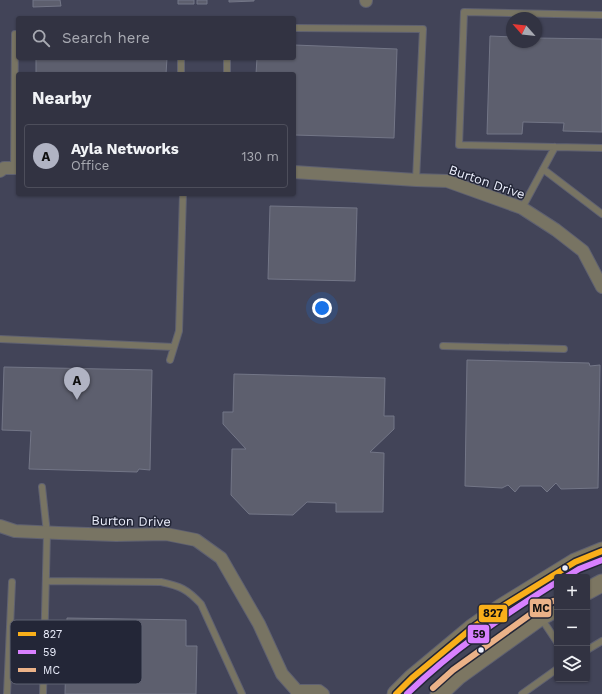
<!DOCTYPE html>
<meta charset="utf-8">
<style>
:root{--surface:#323342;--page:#3d3f4d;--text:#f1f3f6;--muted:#a8aab2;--line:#4d4e5b;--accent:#b0b3c3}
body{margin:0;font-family:"Work Sans",sans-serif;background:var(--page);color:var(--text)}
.controls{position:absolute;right:12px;bottom:12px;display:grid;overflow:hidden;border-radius:4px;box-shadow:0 1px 3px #0004}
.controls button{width:36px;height:36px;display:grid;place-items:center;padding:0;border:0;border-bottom:1px solid var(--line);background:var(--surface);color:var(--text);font:20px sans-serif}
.compass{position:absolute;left:506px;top:12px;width:36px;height:36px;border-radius:50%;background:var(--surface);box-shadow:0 1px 3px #0004;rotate:297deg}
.you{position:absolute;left:322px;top:308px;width:14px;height:14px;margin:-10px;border:3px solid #fff;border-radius:50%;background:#1a73e8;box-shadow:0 0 0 6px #1a73e833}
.badge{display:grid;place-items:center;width:26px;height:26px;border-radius:50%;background:var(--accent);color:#111;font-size:13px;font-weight:700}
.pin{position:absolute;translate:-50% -33px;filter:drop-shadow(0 1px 2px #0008)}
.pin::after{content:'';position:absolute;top:21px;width:14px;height:12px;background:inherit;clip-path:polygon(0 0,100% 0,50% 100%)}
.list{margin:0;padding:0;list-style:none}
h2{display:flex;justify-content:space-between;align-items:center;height:52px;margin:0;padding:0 16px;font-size:17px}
h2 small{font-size:13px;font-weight:400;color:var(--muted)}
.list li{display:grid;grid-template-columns:26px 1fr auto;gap:12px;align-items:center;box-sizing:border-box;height:64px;margin:0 8px 8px;padding:0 8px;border:1px solid var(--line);border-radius:4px}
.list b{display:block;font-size:15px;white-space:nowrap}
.list p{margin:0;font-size:13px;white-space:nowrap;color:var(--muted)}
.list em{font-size:13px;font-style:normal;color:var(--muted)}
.icon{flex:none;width:22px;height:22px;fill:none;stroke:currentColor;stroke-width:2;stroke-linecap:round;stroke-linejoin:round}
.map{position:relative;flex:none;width:602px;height:694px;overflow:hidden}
.search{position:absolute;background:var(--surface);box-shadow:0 1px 3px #0004;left:16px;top:16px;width:280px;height:44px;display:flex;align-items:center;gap:10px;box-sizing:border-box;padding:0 14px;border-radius:4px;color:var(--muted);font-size:15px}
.panel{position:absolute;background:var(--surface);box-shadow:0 1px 3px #0004;left:16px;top:72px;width:280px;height:124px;border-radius:4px}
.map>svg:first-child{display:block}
.building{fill:#5d5f6e;stroke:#737687}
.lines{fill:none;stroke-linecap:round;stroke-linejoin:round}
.service-casing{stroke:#5f6171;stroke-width:8}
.minor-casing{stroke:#5f6171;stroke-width:14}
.secondary-casing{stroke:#5f6171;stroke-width:19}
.service{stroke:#787463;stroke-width:6}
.minor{stroke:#787463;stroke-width:12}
.secondary{stroke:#7c7662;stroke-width:17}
.bus-1-casing{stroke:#232637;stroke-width:9}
.bus-2-casing{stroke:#232637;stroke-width:9}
.bus-3-casing{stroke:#232637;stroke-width:9}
.bus-1{stroke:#f9af1a;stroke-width:6}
.bus-2{stroke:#d880ff;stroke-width:6}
.bus-3{stroke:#ebb288;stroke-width:6}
.bus-dot{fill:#eceffd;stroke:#232637;stroke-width:1.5}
.labels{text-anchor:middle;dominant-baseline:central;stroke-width:3;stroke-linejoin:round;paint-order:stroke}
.street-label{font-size:13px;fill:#eceffd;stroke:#232637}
.key{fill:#232637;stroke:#5f6272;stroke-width:1}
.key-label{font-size:11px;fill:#eceffd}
.line-badge{stroke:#232637;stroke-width:1.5}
.pale-badge-label{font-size:11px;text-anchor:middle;font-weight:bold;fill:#111}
</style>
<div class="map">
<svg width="602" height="694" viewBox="0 0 602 694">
<rect width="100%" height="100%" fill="#424458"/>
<!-- building -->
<path class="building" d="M 33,0 L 60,0 L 61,6 L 33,7 Z
M 178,0 L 194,0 L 194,4 L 178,4 Z
M 197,0 L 207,0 L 207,4 L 197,4 Z
M 229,0 L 254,0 L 254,1 L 229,2 Z
M 490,36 L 512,37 L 512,42 L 536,42 L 536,38 L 602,39 L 602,132 L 563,131 L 564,123 L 523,122 L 522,134 L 487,134 Z
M 294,45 L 397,49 L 394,138 L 294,135 L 294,74 L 256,74 L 257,58 L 294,58 Z
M 36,58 L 167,58 L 166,74 L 36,74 Z
M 270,206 L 357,208 L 355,281 L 268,279 Z
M 467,360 L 589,363 L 590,366 L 600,365 L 598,488 L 561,489 L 556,483 L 547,492 L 541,486 L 520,486 L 515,492 L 508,485 L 502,488 L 465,486 Z
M 4,367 L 152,370 L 150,470 L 139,469 L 137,472 L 29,469 L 31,431 L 2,430 Z
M 234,374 L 385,378 L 384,416 L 394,416 L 394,429 L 370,452 L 384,453 L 383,512 L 336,512 L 336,503 L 307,502 L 293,515 L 249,514 L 231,495 L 232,449 L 246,449 L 223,424 L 223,412 L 233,412 Z
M 67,618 L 186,620 L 186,646 L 197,646 L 196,694 L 65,694 Z"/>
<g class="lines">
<!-- service casing -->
<g class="service-casing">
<path id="service" d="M 602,15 L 464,12 L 459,145 L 602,148
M 294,28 L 423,29 L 416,180
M 181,74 L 181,58
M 227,74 L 227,58
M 14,168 L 15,34 L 18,34
M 543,169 L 602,214
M 522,208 L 555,147
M 0,339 L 174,347
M 443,346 L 564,349
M 170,360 L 179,331 L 183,194
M 42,487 L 47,533 L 43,694
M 46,581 L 161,582 C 180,586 187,589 201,604 L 242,694
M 541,618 L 557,642
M 10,626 L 45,626
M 587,650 L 602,641
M 7,694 L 12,582
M 522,694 L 557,669"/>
</g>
<!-- minor casing -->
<g class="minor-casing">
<path id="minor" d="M 366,0 L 366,1
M 0,171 L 4,168 L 18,168
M 294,172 L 416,180 L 447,181 L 522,208 L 556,230 L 583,251 L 602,287
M 0,526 L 15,531 L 59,533 L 116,535 L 166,534 L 196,540 L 221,558 L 259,624 L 282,674 L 297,691 L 297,694
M 297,691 L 319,691 L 323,694"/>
</g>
<!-- secondary casing -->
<g class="secondary-casing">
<path id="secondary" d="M 587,591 L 602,583
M 396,694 L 412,678 L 472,628 L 502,607 L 575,562 L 602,551
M 439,694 L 458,676 L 540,617 L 557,608"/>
</g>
<!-- service -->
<use href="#service" class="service"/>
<!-- minor -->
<use href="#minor" class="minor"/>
<!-- secondary -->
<use href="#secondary" class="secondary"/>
<!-- bus-1 casing -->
<g class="bus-1-casing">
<path id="bus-1" d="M 396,694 L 412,678 L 472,628 L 502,607 L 575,562 L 602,551"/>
</g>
<!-- bus-2 casing -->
<g class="bus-2-casing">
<path id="bus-2" d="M 566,577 L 579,569 L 602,560
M 407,694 C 452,650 504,615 557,582"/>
</g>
<!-- bus-3 casing -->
<g class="bus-3-casing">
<path id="bus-3" d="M 433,688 L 453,670 L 535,611 L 553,601"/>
</g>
<!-- bus-1 -->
<use href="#bus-1" class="bus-1"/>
<!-- bus-2 -->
<use href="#bus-2" class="bus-2"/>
<!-- bus-3 -->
<use href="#bus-3" class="bus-3"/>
</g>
<!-- markers -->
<g class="bus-dot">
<circle cx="565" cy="568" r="3.5"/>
<circle cx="481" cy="650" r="3.5"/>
</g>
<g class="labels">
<!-- street labels -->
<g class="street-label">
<text transform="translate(487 182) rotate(19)">Burton Drive</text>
<text transform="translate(131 521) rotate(1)">Burton Drive</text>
</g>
</g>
<!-- legend -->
<rect x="10" y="620" width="132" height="64" rx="6" class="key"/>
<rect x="18" y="632" width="18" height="4" fill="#f9af1a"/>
<rect x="18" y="650" width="18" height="4" fill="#d880ff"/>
<rect x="18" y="668" width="18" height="4" fill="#ebb288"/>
<g class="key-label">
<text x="43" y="638">827</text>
<text x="43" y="656">59</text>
<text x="43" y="674">MC</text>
</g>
<g class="line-badge">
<rect x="529" y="598" width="23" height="20" rx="4" fill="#ebb288"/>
<rect x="478" y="604" width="30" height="19" rx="4" fill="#f9af1a"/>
<rect x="467" y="624" width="23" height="20" rx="4" fill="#d880ff"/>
</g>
<g class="pale-badge-label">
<text x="541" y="612">MC</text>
<text x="493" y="617">827</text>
<text x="479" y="638">59</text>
</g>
</svg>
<div class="controls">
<button>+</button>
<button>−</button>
<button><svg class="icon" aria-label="layers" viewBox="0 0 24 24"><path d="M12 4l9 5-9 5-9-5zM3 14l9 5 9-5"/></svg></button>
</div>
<svg class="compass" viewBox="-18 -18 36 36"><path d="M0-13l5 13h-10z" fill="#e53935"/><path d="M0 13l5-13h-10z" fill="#a8aab2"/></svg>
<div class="you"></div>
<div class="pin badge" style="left:77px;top:400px">A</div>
<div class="search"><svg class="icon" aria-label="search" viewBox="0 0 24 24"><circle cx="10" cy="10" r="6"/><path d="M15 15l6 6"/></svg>Search here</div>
<section class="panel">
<h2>Nearby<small></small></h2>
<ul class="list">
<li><span class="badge">A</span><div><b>Ayla Networks</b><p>Office</p></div><em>130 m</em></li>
</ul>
</section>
</div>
